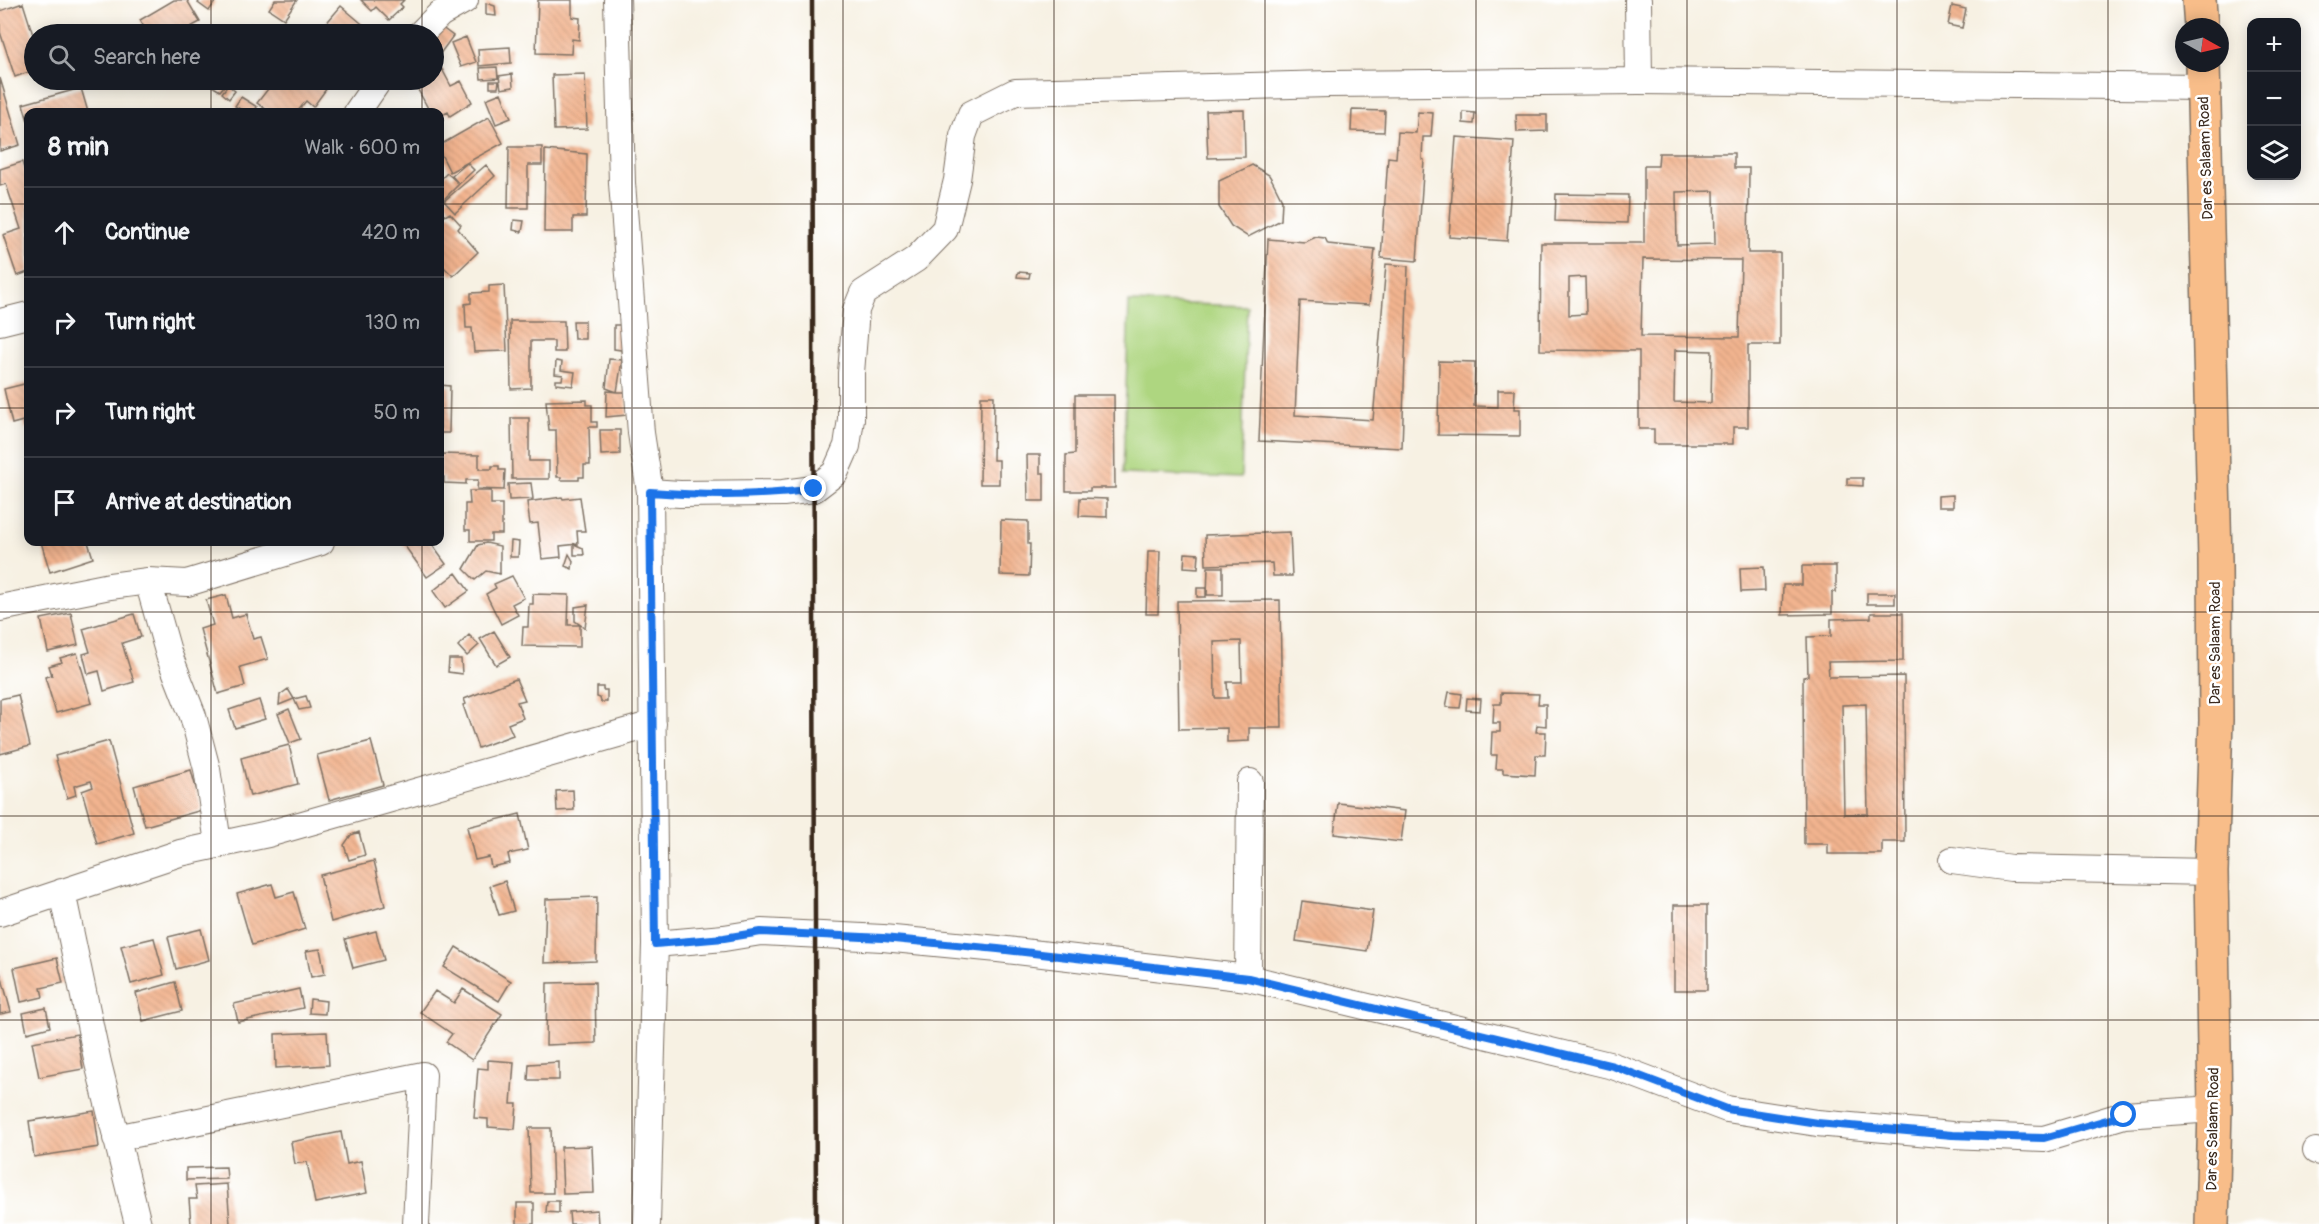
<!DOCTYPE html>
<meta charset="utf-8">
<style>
:root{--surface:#171b24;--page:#242831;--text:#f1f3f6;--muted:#9ea1a6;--line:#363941}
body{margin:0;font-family:Pangolin,sans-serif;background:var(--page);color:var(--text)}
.controls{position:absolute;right:18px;top:18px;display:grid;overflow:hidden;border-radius:12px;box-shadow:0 3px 15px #0003}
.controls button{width:54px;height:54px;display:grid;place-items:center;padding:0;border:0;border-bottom:2px solid var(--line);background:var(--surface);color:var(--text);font:30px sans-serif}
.compass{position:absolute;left:2175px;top:18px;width:54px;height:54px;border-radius:50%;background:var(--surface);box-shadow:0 3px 15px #0003;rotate:98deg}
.stop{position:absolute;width:18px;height:18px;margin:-14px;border:4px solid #1a73e8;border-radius:50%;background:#fff}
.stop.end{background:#1a73e8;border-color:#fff;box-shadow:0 2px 6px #0008}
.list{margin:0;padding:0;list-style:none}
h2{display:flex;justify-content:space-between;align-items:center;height:78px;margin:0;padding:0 24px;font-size:26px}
h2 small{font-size:20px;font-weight:400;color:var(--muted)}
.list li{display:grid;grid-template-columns:39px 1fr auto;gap:18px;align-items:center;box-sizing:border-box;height:90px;padding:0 24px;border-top:2px solid var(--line)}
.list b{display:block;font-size:22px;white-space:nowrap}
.list em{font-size:20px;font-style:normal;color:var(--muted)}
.icon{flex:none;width:33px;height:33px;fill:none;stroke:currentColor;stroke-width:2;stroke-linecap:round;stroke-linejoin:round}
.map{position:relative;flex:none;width:2319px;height:1224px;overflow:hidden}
.search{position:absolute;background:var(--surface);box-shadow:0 3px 15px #0003;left:24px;top:24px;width:420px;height:66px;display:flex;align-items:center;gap:15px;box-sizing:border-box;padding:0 21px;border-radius:33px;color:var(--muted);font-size:22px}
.panel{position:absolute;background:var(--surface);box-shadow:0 3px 15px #0003;left:24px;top:108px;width:420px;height:438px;border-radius:12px}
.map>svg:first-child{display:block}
.garden{fill:#aed680;stroke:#74804f;stroke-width:1.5}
.building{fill:url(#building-back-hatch);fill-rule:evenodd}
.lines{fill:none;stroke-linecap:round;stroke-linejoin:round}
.minor-casing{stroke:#7d7063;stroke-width:28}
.highway-casing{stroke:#7d7063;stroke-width:36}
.minor{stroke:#fff;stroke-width:26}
.highway{stroke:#f8bd89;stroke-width:33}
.rail{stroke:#3b2a1e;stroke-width:4.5}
.route{stroke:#1a73e8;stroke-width:8}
.grid{fill:none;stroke:#3b2a1e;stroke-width:1.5;stroke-opacity:0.55}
.labels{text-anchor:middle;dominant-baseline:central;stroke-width:5;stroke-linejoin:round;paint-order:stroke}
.street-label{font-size:15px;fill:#3b2a1e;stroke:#fff}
</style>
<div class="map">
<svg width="2319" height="1224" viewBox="0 0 2319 1224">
<defs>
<pattern id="building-back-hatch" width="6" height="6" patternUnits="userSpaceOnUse" patternTransform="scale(1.5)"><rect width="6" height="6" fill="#f2b48f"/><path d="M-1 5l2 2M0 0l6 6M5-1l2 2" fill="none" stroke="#d09b7b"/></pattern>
</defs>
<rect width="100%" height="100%" fill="#fff"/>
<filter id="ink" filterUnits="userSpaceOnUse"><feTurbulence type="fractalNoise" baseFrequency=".0167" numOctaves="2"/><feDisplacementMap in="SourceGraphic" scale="12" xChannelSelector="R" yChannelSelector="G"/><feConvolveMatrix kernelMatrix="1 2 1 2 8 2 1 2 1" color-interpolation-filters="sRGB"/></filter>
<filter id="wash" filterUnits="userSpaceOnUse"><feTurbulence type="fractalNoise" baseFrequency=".008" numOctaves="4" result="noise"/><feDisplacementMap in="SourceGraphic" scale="24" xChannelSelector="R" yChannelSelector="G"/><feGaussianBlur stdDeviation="1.35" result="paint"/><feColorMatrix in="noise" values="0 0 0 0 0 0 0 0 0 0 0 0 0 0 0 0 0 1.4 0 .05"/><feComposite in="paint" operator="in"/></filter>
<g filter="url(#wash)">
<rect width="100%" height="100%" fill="#f7f1e3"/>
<!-- garden -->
<path class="garden" d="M 1129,302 L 1247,306 L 1241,478 L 1123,474 Z"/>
<g id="blocks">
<!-- building -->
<path class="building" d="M 174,0 L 187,0 L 200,22 L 178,34 L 148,34 L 140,20 Z
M 200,0 L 212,0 L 215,2 L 209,11 L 198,3 Z
M 275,0 L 297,0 L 284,19 L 269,9 Z
M 361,0 L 404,0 L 400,4 L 403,7 L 389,20 L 376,7 L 372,11 Z
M 538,0 L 572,0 L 572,17 L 580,18 L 579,40 L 572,39 L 571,54 L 536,53 Z
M 23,3 L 34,38 L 34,70 L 15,77 L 0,32 L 0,11 Z
M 486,3 L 495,6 L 496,16 L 486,15 Z
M 341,6 L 367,28 L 362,34 L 317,34 Z
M 1952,6 L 1966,9 L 1962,28 L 1948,25 Z
M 253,25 L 265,34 L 246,34 Z
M 441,27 L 453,36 L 434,62 L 434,37 Z
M 466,37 L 476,62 L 461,67 L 451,43 Z
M 510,47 L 511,63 L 479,66 L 478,49 Z
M 497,67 L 498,78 L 481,79 L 480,68 Z
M 442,69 L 451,86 L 461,81 L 472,102 L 450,116 L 448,112 L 442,115 L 444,119 L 440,122 L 440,112 L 430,112 L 415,84 L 423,80 L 434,80 L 434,74 Z
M 512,74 L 513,87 L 501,89 L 499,76 Z
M 585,74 L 587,129 L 554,130 L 552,75 Z
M 0,78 L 20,145 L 0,151 Z
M 217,80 L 228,81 L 220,91 L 212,86 Z
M 275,80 L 316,80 L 327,88 L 313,107 L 306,101 L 297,112 L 270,112 L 257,103 Z
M 490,81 L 499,81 L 498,88 L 490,88 Z
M 228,85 L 235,91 L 229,99 L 222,93 Z
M 81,88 L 88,112 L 28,112 L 28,121 L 23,104 Z
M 501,93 L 511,118 L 496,124 L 486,99 Z
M 241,97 L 257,107 L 254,112 L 245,112 L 235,106 Z
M 1244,110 L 1245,157 L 1208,158 L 1206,111 Z
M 1352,110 L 1385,111 L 1384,132 L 1351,131 Z
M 1418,112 L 1433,113 L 1431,137 L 1423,137 L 1422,159 L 1424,160 L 1417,261 L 1381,258 L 1388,157 L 1396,158 L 1398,132 L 1416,133 Z
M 1463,112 L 1475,113 L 1474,124 L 1463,123 Z
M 1516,115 L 1547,115 L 1547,131 L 1517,132 Z
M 489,117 L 503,143 L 450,172 L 440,152 L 440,145 Z
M 1456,137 L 1514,141 L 1507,241 L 1449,237 Z
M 509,147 L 542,147 L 542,165 L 528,165 L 528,208 L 508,208 Z
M 545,150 L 587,154 L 586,217 L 573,217 L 573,232 L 544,232 Z
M 1659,153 L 1734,153 L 1734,168 L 1749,168 L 1748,253 L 1780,253 L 1780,345 L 1748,345 L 1748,427 L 1733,427 L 1733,444 L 1654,444 L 1654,429 L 1639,429 L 1639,351 L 1540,350 L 1541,243 L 1644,243 L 1644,166 L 1658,166 ZM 1714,191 L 1715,244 L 1677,245 L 1676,192 ZM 1643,259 L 1741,260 L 1739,337 L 1641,336 ZM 1585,277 L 1586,314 L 1569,315 L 1569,278 ZM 1675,350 L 1712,351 L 1711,403 L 1674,402 Z
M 22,162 L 28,181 L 28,272 L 17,276 L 3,235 L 21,229 L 6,184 L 0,186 L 0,169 Z
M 467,163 L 474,170 L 459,184 L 452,176 Z
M 486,165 L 495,176 L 455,213 L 444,201 Z
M 1252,165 L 1269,175 L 1272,180 L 1282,200 L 1281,220 L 1248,237 L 1231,226 L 1219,207 L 1219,181 Z
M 447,173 L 459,184 L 440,203 L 440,180 Z
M 1556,194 L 1628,195 L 1627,223 L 1555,221 Z
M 440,209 L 445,216 L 450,213 L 461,225 L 458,229 L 478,252 L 453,276 L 444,267 L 440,272 Z
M 514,220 L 524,221 L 522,232 L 513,230 Z
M 1316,237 L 1325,238 L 1328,244 L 1375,249 L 1369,305 L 1300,301 L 1295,415 L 1373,420 L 1386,264 L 1408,266 L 1402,448 L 1259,441 L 1268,239 L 1305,242 Z
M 1018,272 L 1030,273 L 1029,278 L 1017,277 Z
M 504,285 L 507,351 L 474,352 L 472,328 L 466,328 L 465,304 L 471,303 L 471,293 L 489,292 L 489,286 Z
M 510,321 L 564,321 L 565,352 L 554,352 L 554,341 L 531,341 L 531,388 L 511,389 Z
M 573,321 L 585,321 L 585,339 L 574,339 Z
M 614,325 L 620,325 L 625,362 L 622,360 L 621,350 L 614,349 Z
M 609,359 L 622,360 L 617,392 L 626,392 L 627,415 L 606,417 L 607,391 L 617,392 L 606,388 Z
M 556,361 L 562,362 L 561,370 L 575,372 L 573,386 L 556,384 L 556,380 L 562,380 L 563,375 L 555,374 Z
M 1439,361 L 1475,362 L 1474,406 L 1498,407 L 1498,390 L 1515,390 L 1514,409 L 1520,409 L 1520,436 L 1438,435 Z
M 28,383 L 28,428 L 25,429 L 23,421 L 12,424 L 4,389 Z
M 440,385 L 450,386 L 449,433 L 440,433 Z
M 1075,395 L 1114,395 L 1115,488 L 1090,488 L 1090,491 L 1066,491 L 1066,455 L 1075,454 Z
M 981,396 L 994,396 L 993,460 L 999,460 L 999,484 L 980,484 Z
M 587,400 L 587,405 L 592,405 L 592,422 L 597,422 L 597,427 L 589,427 L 590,465 L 584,465 L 584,477 L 579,477 L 579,480 L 561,480 L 561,477 L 557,477 L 556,430 L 549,430 L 546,401 Z
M 511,418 L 529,418 L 529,461 L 549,461 L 549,479 L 512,479 Z
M 600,430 L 620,430 L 620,454 L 601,455 Z
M 440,454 L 479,455 L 479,469 L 492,469 L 492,466 L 499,466 L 499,470 L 505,470 L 504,490 L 477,489 L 478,480 L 466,480 L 466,484 L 444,483 L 444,477 L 440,477 Z
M 1027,455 L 1040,455 L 1040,473 L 1044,473 L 1044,501 L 1028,501 Z
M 1847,478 L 1863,478 L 1863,486 L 1847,485 Z
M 531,483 L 533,499 L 509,500 L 508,484 Z
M 469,491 L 491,491 L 491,504 L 502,504 L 502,534 L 491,534 L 491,541 L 470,541 L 470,530 L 465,530 L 465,504 L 470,504 Z
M 1953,495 L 1953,507 L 1938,507 L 1938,496 Z
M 562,497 L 563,499 L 580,497 L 585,531 L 577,531 L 578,544 L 560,546 L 561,557 L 542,559 L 538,523 L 530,524 L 527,502 Z
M 1080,498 L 1107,499 L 1107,517 L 1079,516 Z
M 1001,520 L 1028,521 L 1028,544 L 1030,544 L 1029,576 L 1000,575 Z
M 1290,532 L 1292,576 L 1273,576 L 1272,563 L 1206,565 L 1205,535 Z
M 511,541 L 519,542 L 518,557 L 510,557 Z
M 41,542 L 88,542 L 93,558 L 50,572 Z
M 402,542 L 430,542 L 446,564 L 427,577 Z
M 486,543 L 500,546 L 500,574 L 486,571 L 475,580 L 464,569 L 478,545 Z
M 574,544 L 583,548 L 584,555 L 574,555 Z
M 1148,551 L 1160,551 L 1158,614 L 1146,614 Z
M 1185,553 L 1199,554 L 1198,568 L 1184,567 Z
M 569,554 L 573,561 L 572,569 L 565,566 Z
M 1802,566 L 1836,566 L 1836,592 L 1832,592 L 1832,614 L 1782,615 L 1783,585 L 1802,585 Z
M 1208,567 L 1223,567 L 1223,595 L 1207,595 Z
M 1764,567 L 1765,591 L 1741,592 L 1740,568 Z
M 456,573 L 469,591 L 445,608 L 433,591 Z
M 512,576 L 524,598 L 512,604 L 518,615 L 501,624 L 486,594 L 496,588 L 494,584 Z
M 1197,588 L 1206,588 L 1206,597 L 1197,597 Z
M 1867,593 L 1895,593 L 1895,604 L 1867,604 Z
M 533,594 L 569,595 L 568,625 L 580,625 L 580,647 L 522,646 L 523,627 L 528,627 L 529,604 L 533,604 Z
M 226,595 L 232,618 L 246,614 L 253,639 L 261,637 L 268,659 L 240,667 L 245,686 L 218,694 L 200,629 L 213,625 L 206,600 Z
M 1280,600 L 1282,728 L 1249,728 L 1249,741 L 1227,742 L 1227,728 L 1179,729 L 1177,601 ZM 1241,641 L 1242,682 L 1227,682 L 1228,698 L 1215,698 L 1214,642 Z
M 588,605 L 585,628 L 575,621 L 575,607 Z
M 71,613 L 78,645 L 48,652 L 41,619 Z
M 1871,613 L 1903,613 L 1903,661 L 1828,662 L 1829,677 L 1904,676 L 1905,842 L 1882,842 L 1882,854 L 1828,854 L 1828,844 L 1804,844 L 1803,677 L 1808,676 L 1807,637 L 1831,636 L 1831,619 L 1871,618 ZM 1866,704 L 1868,814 L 1844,814 L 1842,705 Z
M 134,614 L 141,637 L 122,643 L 134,682 L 104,691 L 99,671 L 88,674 L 83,654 L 90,652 L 83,629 Z
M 494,631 L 510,657 L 496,665 L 480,639 Z
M 469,635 L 479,645 L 467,656 L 458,646 Z
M 77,653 L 92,703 L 56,713 L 45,677 L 52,675 L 49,666 L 62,662 L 60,658 Z
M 449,659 L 461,659 L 462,674 L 448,672 Z
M 516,679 L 525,700 L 517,702 L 523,718 L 508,724 L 513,735 L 478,748 L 463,705 L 466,704 L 464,699 Z
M 597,687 L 603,687 L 603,690 L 607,690 L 607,702 L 601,702 L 600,698 L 597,697 Z
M 288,689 L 294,699 L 279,705 L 280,695 Z
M 1449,692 L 1462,694 L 1460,708 L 1446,707 Z
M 1501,693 L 1539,694 L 1538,704 L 1546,704 L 1546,726 L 1537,725 L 1536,732 L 1546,732 L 1545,755 L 1536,755 L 1535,775 L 1503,773 L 1503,769 L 1496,769 L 1497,755 L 1491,755 L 1492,732 L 1500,732 L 1500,723 L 1493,723 L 1494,704 L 1501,704 Z
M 18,695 L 30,746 L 0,754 L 0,699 Z
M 306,696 L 310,708 L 299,710 L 294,699 Z
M 1467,698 L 1481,699 L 1480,711 L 1466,710 Z
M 259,700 L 265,719 L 235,728 L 229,710 Z
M 289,709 L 301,739 L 290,743 L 278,714 Z
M 109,741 L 134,833 L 97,844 L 82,791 L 93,787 L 91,781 L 74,786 L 76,795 L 67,798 L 55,756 Z
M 371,741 L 383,785 L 329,800 L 317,755 Z
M 289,745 L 298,784 L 250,796 L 241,758 Z
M 191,770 L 202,810 L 145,826 L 134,786 Z
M 573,790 L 574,810 L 557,811 L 556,791 Z
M 1338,803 L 1405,811 L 1401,842 L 1334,834 Z
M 520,814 L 528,850 L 508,854 L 510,863 L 491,867 L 489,857 L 475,860 L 467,827 Z
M 359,832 L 365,855 L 349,860 L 344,845 L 351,835 Z
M 374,861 L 385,906 L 331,922 L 320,875 Z
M 505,881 L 514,911 L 499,915 L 490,886 Z
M 272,884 L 276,897 L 294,892 L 305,929 L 252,945 L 237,894 Z
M 597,897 L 596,961 L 544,963 L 546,899 Z
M 1302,901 L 1373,911 L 1367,951 L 1296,941 Z
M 1674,905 L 1707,905 L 1707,990 L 1674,990 Z
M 201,929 L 209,960 L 176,969 L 168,937 Z
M 376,931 L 384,960 L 353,968 L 345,939 Z
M 154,938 L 164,975 L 131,984 L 121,946 Z
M 456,947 L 511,981 L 499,1001 L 444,967 Z
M 320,949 L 325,974 L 311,977 L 306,951 Z
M 57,958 L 63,983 L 41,988 L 43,997 L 21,1002 L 14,968 Z
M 0,971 L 11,1012 L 0,1014 Z
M 175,982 L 182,1011 L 143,1021 L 136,993 Z
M 595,982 L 596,1043 L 546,1045 L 547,983 Z
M 299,989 L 303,1008 L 238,1022 L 234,1004 Z
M 463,989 L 502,1014 L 472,1060 L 446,1042 L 452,1034 L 420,1012 L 435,991 L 454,1003 Z
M 310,999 L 326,1001 L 325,1014 L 309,1013 Z
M 46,1008 L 50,1027 L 27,1033 L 23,1013 Z
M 327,1032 L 329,1065 L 276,1068 L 275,1034 Z
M 77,1034 L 83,1069 L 39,1077 L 32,1042 Z
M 488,1060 L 514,1062 L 511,1104 L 517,1104 L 515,1129 L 488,1127 L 488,1119 L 474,1118 L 478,1068 L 488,1069 Z
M 559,1062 L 559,1080 L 528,1080 L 529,1064 Z
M 94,1111 L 99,1147 L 34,1157 L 29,1121 Z
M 529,1128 L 551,1128 L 553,1193 L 531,1193 Z
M 341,1132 L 347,1164 L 361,1161 L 367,1193 L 315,1203 L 307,1162 L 295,1164 L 291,1142 Z
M 592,1146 L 594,1193 L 563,1194 L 561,1147 Z
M 226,1167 L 227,1179 L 186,1180 L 186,1168 Z
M 227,1184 L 230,1224 L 191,1224 L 189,1199 L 197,1199 L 195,1186 Z
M 547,1201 L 559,1201 L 559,1213 L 546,1212 Z
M 517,1203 L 534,1203 L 534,1224 L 517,1224 Z
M 597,1210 L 598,1224 L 570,1224 L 569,1212 Z"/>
</g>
</g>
<g filter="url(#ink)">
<use href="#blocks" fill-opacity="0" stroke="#7d7063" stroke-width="1.5"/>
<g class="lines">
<!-- minor casing -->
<g class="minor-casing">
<path id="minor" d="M 617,0 L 622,183 L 641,433 L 650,492 L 655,944 L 647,1224
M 1638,0 L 1639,81
M 420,34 L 440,14 L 465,0
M 357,112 L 379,80
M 0,322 L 28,315
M 650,492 L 680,494 L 783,493 L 814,489 L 835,473 L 847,446 L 851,419 L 851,373 L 856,310 L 863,293 L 916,259 L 945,229 L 957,180 L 963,136 L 971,114 L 1015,92 L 1329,84 L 1639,81 L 2204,87
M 148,581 L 169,655 L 193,716 L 207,769 L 218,843
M 0,608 L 110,586 L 148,581 L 187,583 L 321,542
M 1952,860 L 2011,868 L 2211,872
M 62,892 L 98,1063 L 138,1224
M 0,913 L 180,853 L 268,834 L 653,724
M 655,944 L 724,938 L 761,932 L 883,938 L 998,949 L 1248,978 L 1613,1066 L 1727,1109 L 1817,1123 L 1952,1135 L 2044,1139 L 2124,1115 L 2215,1109
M 1248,978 L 1250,782
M 116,1138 L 423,1075 L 416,1224
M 2316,1151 L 2319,1152"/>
</g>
<!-- highway casing -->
<g class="highway-casing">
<path id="highway" d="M 2199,0 L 2201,27
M 2203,63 L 2215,560 L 2216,720 L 2211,872 L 2215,1109 L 2212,1224"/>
</g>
<!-- minor -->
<use href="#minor" class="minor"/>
<!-- highway -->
<use href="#highway" class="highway"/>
<!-- rail -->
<path class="rail" d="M 812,0 L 816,1224"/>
</g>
</g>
<g class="lines" filter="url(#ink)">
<!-- route -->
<path class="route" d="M 814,489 C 760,497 704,496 650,492 L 655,944 L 724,938 L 761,932 L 883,938 L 998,949 L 1248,978 L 1613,1066 L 1727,1109 L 1817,1123 L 1952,1135 L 2044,1138 L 2124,1115"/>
</g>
<!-- grid -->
<path class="grid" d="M 211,0 L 211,34M 422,0 L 422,34M 632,0 L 632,1224M 843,0 L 843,1224M 1054,0 L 1054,1224M 1265,0 L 1265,1224M 1476,0 L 1476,1224M 1687,0 L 1687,1224M 1897,0 L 1897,1224M 2108,0 L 2108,1224M 211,80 L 211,112M 422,80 L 422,112M 0,204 L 28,204M 440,204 L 2319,204M 0,408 L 28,408M 440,408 L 2319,408M 211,542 L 211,1224M 422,542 L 422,1224M 0,612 L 2319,612M 0,816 L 2319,816M 0,1020 L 2319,1020"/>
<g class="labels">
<!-- street labels -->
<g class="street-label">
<text transform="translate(2206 158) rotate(-92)">Dar es Salaam Road</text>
<text transform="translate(2215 643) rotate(-90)">Dar es Salaam Road</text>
<text transform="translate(2213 1129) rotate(-89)">Dar es Salaam Road</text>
</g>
</g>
</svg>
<div class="controls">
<button>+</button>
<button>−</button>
<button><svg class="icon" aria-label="layers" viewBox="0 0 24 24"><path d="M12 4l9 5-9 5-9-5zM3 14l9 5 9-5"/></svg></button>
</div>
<svg class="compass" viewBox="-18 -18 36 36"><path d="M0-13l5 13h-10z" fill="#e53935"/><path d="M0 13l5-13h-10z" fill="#9ea1a6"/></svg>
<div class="stop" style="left:2124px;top:1115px"></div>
<div class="stop end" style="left:814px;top:489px"></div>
<div class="search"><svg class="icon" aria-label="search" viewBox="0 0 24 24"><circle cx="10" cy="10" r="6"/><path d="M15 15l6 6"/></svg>Search here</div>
<section class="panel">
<h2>8 min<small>Walk · 600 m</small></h2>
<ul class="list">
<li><svg class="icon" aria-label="ahead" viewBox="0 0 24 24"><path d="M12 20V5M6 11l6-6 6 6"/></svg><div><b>Continue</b></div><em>420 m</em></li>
<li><svg class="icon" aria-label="right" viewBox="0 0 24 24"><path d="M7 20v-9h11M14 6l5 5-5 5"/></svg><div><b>Turn right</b></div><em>130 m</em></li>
<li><svg class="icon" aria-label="right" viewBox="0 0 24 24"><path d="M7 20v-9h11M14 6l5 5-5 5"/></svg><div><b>Turn right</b></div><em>50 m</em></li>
<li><svg class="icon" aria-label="arrive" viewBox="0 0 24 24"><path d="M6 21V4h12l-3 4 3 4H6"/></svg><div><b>Arrive at destination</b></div></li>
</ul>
</section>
</div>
